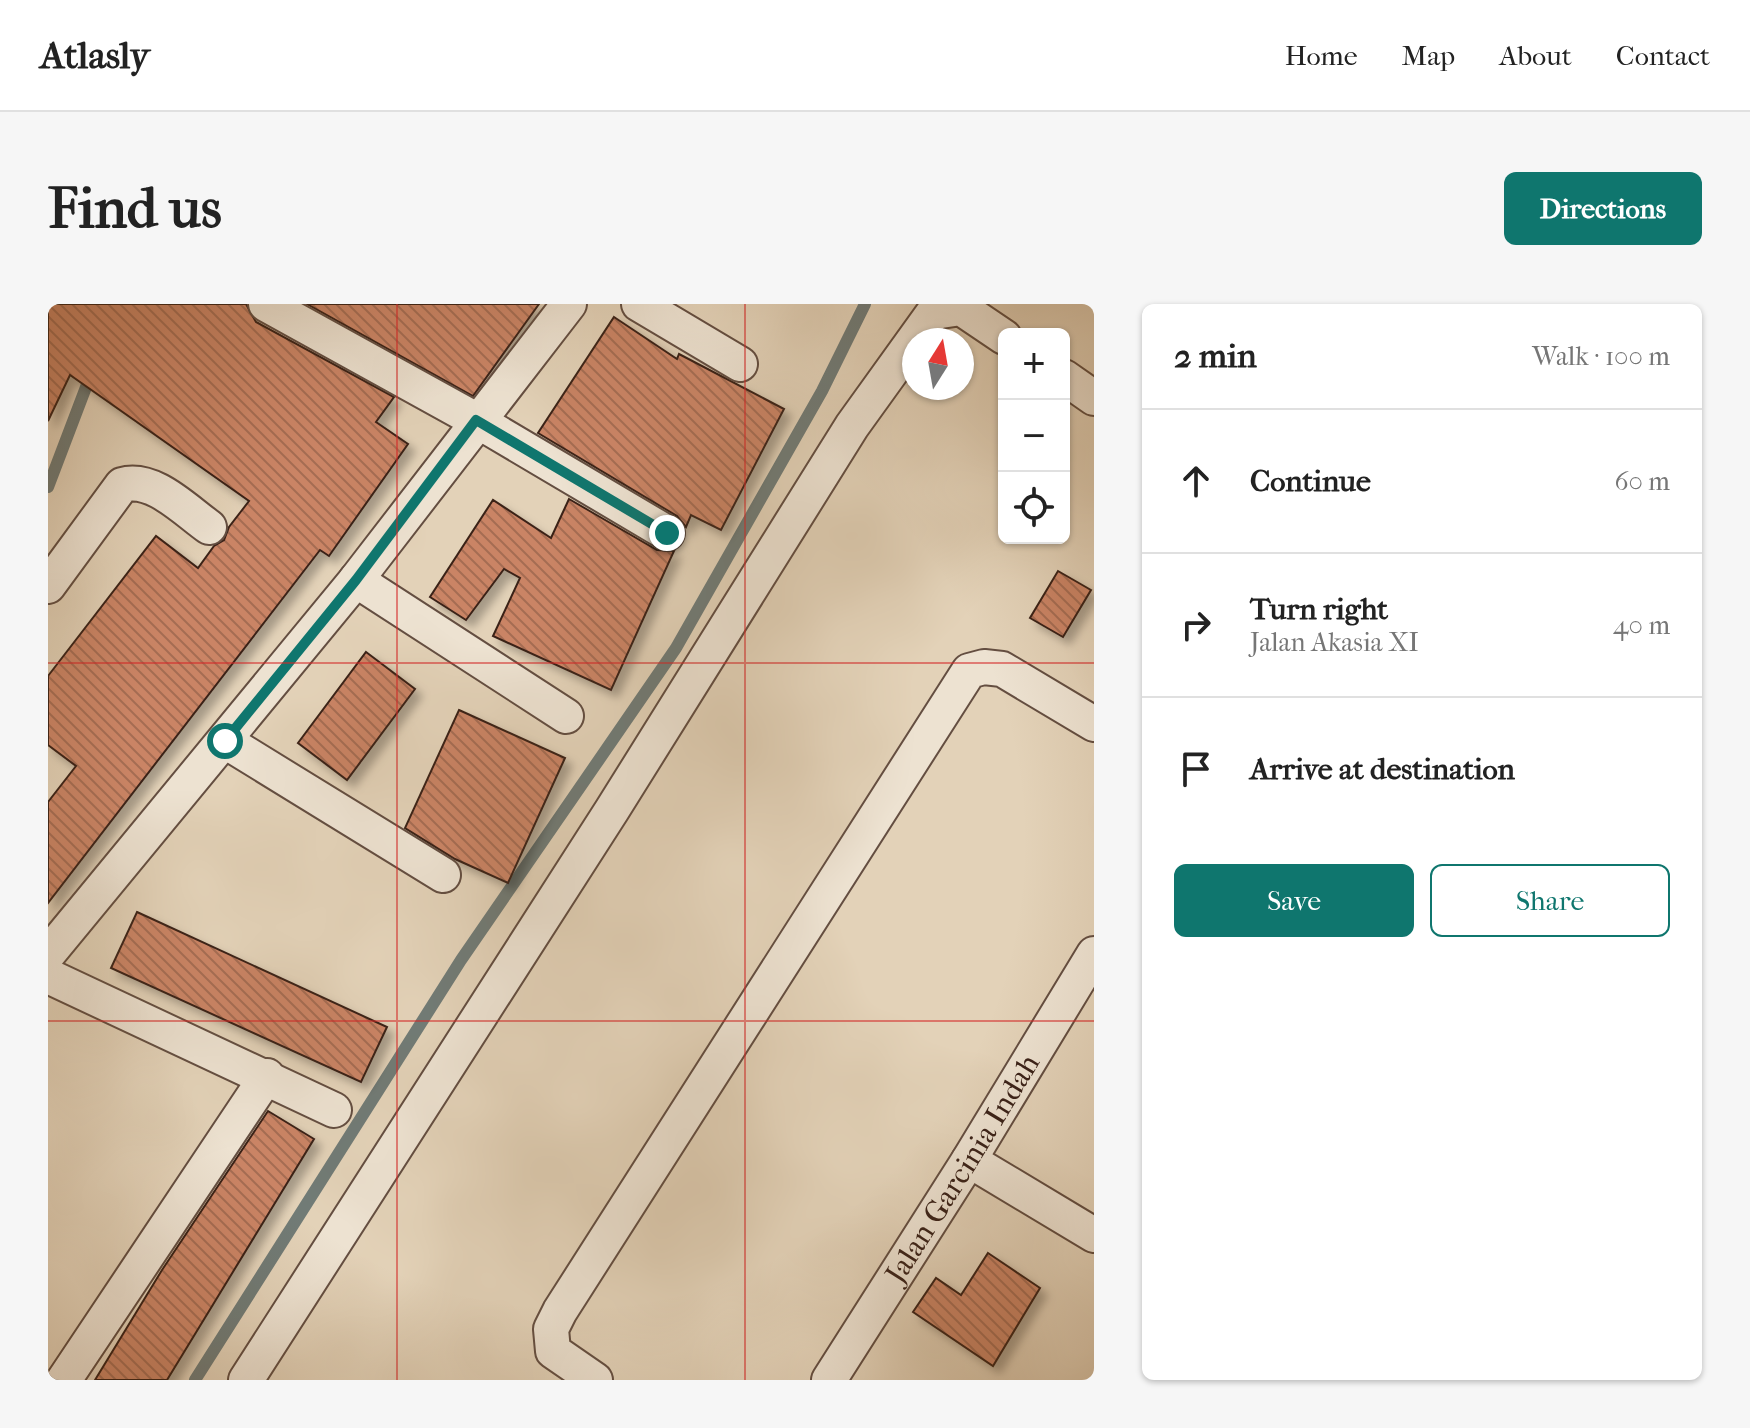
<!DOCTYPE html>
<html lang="en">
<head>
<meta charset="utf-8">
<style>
	:root { --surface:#fff; --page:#f6f6f6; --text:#222; --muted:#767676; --line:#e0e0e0; --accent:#0f766e }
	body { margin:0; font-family:"IM FELL French Canon",serif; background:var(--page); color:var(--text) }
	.controls { position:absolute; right:24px; top:24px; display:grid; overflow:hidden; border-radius:12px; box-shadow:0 2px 6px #0004 }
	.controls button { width:72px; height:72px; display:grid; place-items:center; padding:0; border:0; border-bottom:2px solid var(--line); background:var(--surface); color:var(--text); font:40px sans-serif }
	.compass { position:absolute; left:854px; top:24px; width:72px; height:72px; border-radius:50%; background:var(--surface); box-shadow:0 2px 6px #0004; rotate:11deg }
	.stop { position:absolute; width:24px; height:24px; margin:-18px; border:6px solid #0f766e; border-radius:50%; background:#fff }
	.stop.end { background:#0f766e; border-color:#fff; box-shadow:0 2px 8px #0008 }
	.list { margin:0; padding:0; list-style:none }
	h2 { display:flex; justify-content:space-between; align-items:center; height:104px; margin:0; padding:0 32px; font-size:34px }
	h2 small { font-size:26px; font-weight:400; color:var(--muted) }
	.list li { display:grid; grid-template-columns:52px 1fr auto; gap:24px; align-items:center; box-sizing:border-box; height:144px; padding:0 32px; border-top:2px solid var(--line) }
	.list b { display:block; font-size:30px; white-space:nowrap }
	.list p { margin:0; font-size:26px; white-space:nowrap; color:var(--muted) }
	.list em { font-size:26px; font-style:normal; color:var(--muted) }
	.actions { display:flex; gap:16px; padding:24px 32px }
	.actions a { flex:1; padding:18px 0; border:2px solid var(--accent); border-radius:12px; text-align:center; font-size:28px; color:var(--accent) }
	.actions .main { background:var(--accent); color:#fff }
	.icon { flex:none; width:44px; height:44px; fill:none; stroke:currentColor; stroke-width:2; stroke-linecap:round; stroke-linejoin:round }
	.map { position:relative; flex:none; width:1046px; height:1076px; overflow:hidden; border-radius:12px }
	header { display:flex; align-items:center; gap:48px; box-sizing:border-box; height:112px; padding:0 40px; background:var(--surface); border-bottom:2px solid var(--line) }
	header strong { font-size:38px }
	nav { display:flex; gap:44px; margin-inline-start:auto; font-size:28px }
	.intro { display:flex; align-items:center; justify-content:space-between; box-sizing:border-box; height:192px; padding:0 48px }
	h1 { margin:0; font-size:56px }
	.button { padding:20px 36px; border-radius:12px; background:var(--accent); color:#fff; font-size:28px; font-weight:700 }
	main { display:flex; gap:48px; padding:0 48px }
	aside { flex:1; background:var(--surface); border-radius:12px; box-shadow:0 2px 6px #0004 }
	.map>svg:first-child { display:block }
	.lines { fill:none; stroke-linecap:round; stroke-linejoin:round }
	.stream { stroke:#717b76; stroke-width:12 }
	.building { fill:url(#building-back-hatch); stroke:#3a2219; stroke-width:2; filter:url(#shadow) }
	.minor-casing { stroke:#644e41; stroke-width:38 }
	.minor { stroke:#ede2d1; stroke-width:34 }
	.route { stroke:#0f766e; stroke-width:10 }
	.grid { fill:none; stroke:#d62828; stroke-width:2; stroke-opacity:0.55 }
	.labels { text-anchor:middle; stroke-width:6; stroke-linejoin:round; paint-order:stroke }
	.street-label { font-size:30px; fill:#3a2219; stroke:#ede2d1 }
</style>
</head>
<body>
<header>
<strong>Atlasly</strong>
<nav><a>Home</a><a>Map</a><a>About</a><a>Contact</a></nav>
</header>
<div class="intro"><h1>Find us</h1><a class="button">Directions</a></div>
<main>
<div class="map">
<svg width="1046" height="1076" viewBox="0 0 1046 1076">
	<defs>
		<pattern id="building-back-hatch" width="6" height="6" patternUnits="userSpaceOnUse" patternTransform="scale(2)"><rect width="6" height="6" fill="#ca8465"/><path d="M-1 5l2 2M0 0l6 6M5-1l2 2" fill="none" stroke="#a56c52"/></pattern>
		<filter id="shadow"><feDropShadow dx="7" dy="7" stdDeviation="4" flood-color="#0004"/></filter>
	</defs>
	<rect width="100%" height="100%" fill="#e3d2b8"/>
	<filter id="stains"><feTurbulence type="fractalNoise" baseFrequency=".0025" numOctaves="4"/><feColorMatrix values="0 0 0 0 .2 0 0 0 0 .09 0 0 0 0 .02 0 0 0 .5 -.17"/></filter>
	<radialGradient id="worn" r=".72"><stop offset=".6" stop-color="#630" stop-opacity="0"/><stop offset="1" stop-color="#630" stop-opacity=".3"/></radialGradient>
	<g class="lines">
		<g class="stream">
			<path d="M 0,183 L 43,70"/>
			<path d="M 147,1076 L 413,656 L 628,344 L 774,87 L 817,0"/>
		</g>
	</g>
	<g class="building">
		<path d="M 0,0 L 198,0 L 208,18 L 346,93 L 328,118 L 360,140 L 281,252 L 272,246 L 0,599 L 0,498 L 28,462 L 0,441 L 0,372 L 108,232 L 150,264 L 166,242 L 176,236 L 181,223 L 201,197 L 22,71 L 0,117 Z"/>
		<path d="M 259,0 L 491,0 L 425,92 Z"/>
		<path d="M 566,13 L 629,55 L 631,50 L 736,105 L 673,226 L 643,211 L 638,223 L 629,212 L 490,129 Z"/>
		<path d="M 521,195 L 609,246 L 626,247 L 563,386 L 445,332 L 472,274 L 456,265 L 418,316 L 382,293 L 445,196 L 503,234 Z"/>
		<path d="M 1010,267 L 1043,286 L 1015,333 L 982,314 Z"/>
		<path d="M 318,348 L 367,385 L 299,476 L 250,439 Z"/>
		<path d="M 411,406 L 517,454 L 460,579 L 407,555 L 357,524 Z"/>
		<path d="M 89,608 L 339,723 L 313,778 L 63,664 Z"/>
		<path d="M 220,807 L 266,835 L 119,1076 L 47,1076 L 114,966 Z"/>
		<path d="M 940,949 L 992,984 L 945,1062 L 865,1008 L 888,974 L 913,991 Z"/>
	</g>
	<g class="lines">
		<g class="minor-casing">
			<g id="minor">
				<path d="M 218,0 L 428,116 L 619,229"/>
				<path d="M 591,0 L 692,60"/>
				<path d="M 1016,73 L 1046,94"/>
				<path d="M 308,276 L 518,412"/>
				<path d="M 0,282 L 74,181 C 105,172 137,206 161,223"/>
				<path d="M 177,437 L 395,571"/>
				<path d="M 0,650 L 308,276 L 521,0"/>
				<path d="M 0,672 L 286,806"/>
				<path d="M 921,856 L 1046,931"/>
				<path d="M 16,1076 L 219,772"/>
				<path d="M 198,1076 L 564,506 L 804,122 L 886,8 L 913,4 L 956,33"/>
				<path d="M 547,1076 L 505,1047 L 503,1025 L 512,1007 L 921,367 L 936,363 L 954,365 L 1046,420"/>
				<path id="s1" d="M 781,1076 L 921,856 L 1046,650"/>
			</g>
		</g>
		<use href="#minor" class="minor"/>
	</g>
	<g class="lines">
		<path class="route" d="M 177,437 L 308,276 L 428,116 L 619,229"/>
	</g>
	<path class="grid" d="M 349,0 L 349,1076M 697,0 L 697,1076M 0,359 L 1046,359M 0,717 L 1046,717"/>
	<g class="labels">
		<g class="street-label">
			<text dy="10" stroke="none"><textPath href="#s1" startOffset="250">Jalan Garcinia Indah</textPath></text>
		</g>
	</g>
	<rect width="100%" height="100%" filter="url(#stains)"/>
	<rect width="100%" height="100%" fill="url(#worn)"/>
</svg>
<div class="controls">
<button>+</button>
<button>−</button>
<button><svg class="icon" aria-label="locate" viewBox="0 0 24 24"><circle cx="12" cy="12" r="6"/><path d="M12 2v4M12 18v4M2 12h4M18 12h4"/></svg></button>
</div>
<svg class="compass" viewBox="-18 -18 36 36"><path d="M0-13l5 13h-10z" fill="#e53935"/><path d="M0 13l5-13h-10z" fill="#767676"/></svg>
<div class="stop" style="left:177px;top:437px"></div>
<div class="stop end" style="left:619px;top:229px"></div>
</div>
<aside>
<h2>2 min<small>Walk · 100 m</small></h2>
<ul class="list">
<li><svg class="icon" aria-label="ahead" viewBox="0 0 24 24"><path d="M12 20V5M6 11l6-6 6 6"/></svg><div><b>Continue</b></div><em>60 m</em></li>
<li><svg class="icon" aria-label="right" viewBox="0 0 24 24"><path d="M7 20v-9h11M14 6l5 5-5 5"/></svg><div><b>Turn right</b><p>Jalan Akasia XI</p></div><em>40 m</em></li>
<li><svg class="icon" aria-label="arrive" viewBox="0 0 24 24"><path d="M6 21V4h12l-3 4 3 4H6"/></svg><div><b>Arrive at destination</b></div></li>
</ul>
<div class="actions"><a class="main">Save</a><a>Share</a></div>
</aside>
</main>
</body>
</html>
